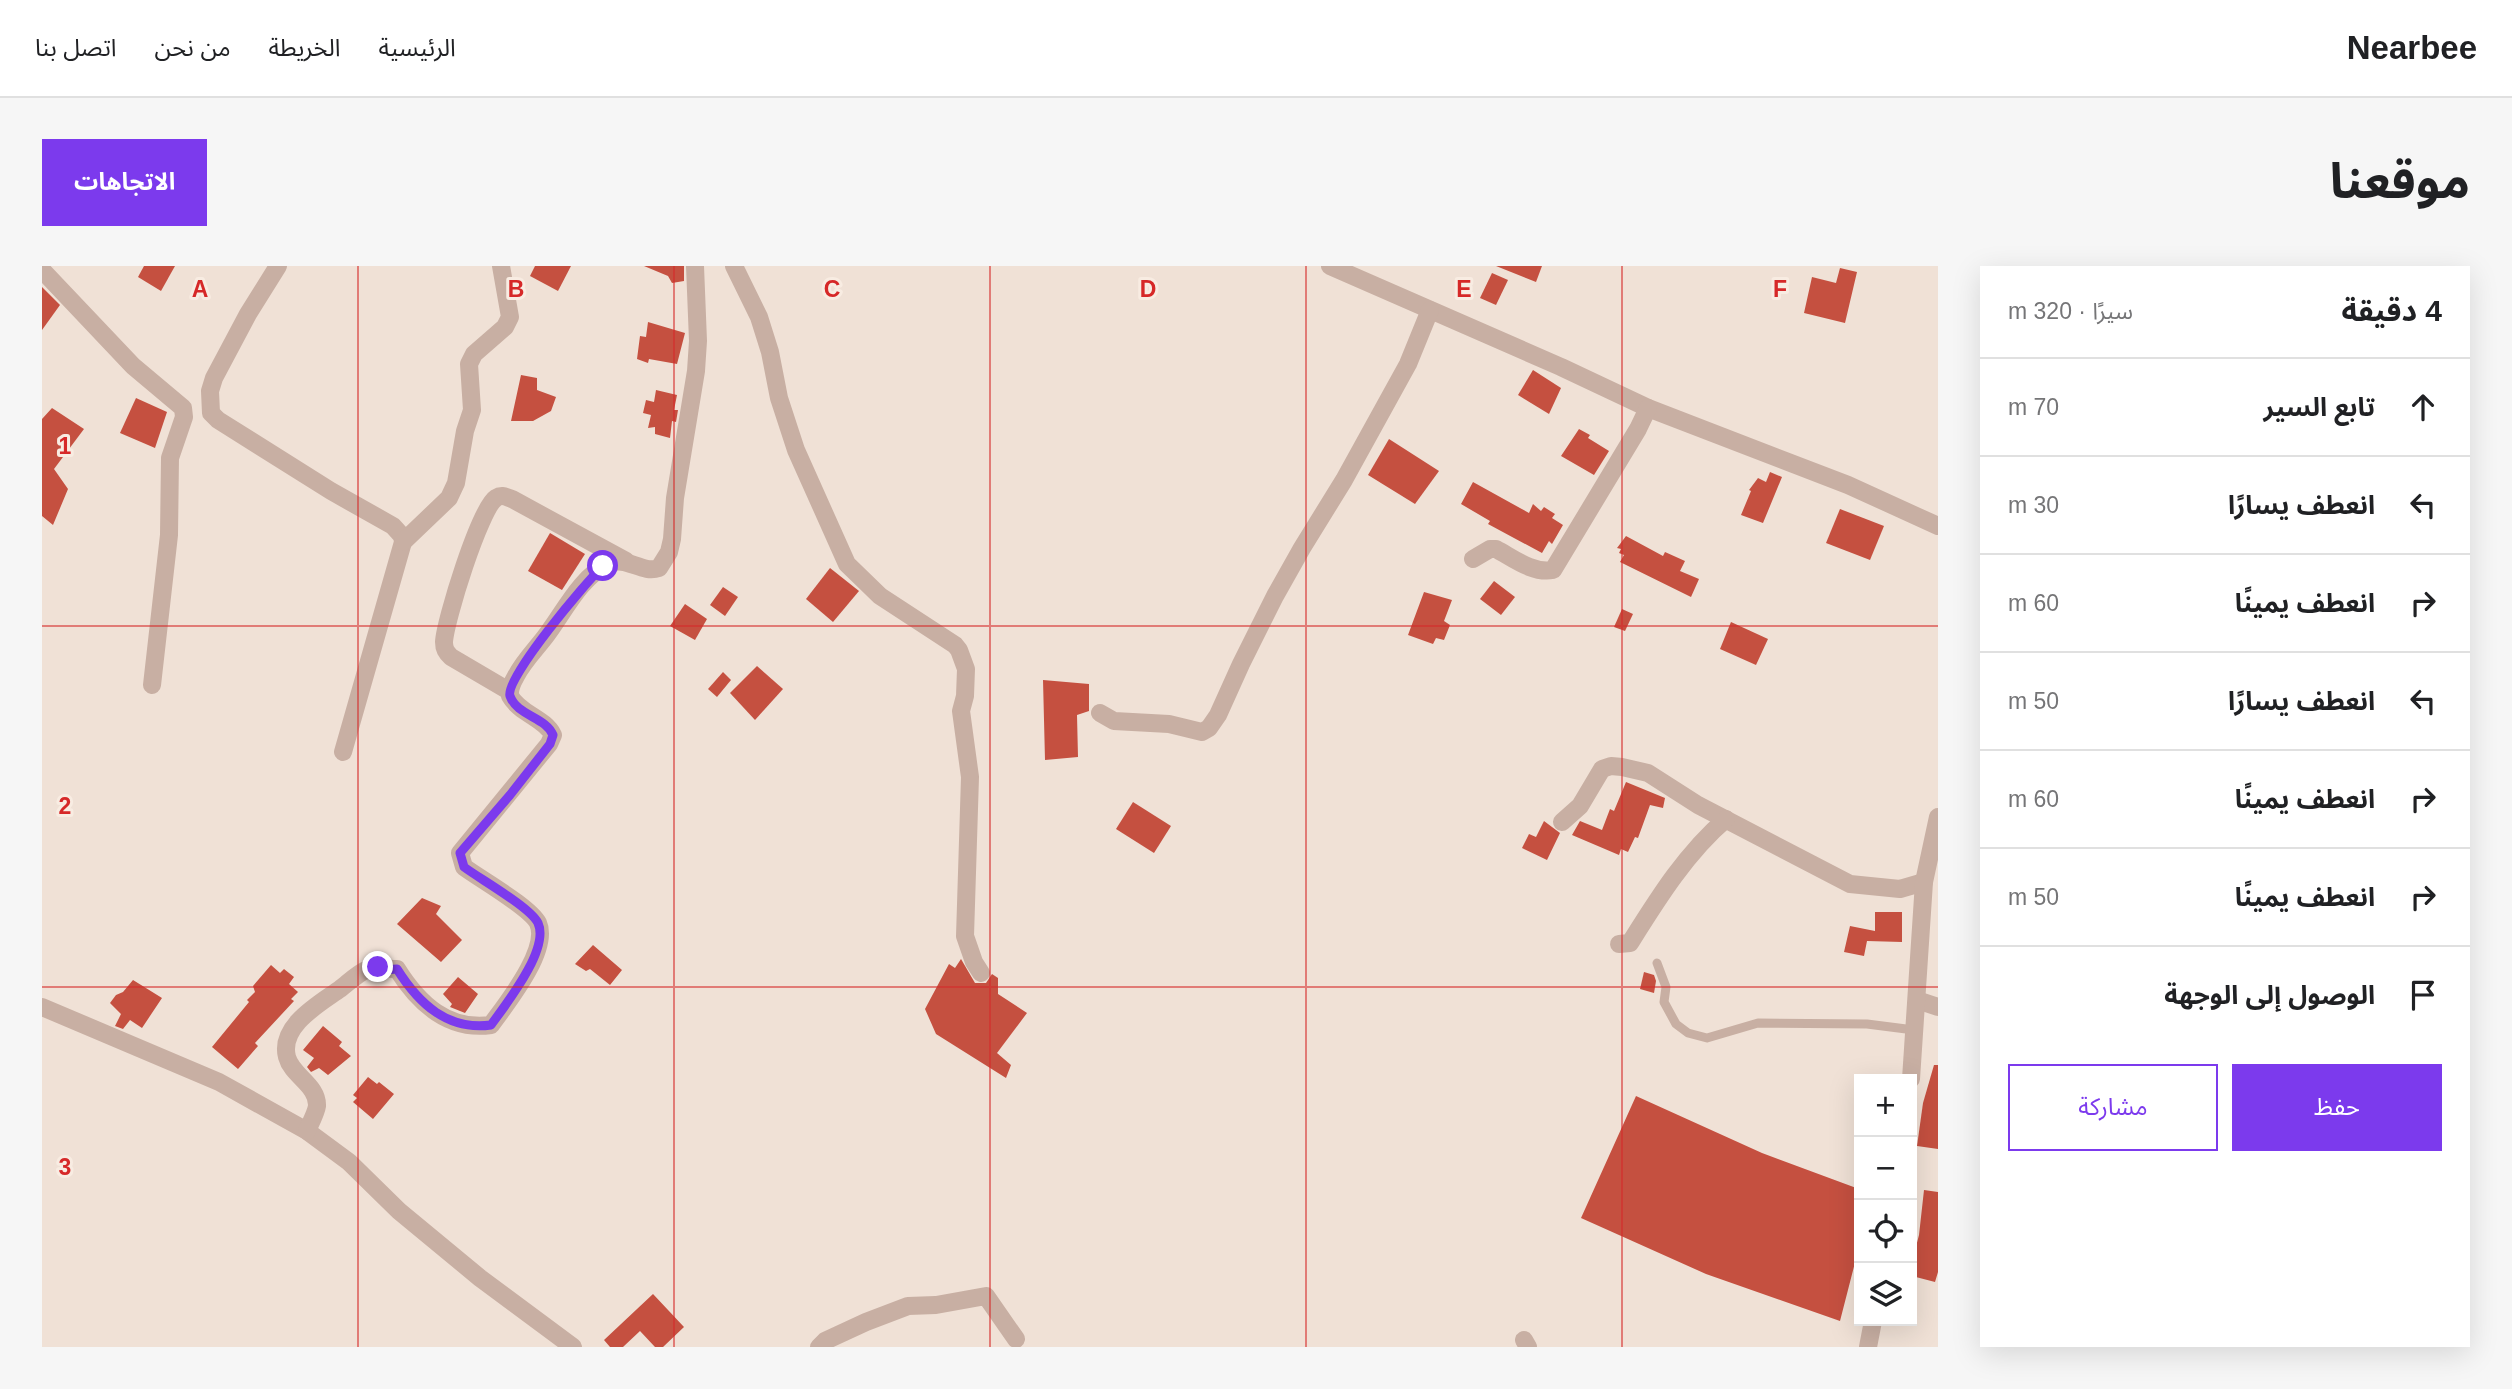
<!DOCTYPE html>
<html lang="ar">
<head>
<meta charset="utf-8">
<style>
	:root { --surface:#fff; --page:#f6f6f6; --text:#202124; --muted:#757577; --line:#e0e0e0; --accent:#7c3aed }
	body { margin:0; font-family:Helvetica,"Noto Sans Arabic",sans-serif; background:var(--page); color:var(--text); direction:rtl }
	.controls { position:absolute; right:21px; bottom:21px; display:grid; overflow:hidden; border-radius:0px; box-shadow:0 7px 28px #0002 }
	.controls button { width:63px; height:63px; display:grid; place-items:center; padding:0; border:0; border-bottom:2px solid var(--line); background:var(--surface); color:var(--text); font:35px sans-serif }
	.stop { position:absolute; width:21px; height:21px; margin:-16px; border:5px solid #7c3aed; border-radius:50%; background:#fff }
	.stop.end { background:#7c3aed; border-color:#fff; box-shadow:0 2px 7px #0008 }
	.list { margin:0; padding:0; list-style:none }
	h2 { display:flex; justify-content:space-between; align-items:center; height:91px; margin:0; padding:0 28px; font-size:30px }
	h2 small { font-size:23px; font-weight:400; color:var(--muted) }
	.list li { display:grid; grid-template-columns:46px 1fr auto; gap:21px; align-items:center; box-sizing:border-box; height:98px; padding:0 28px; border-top:2px solid var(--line) }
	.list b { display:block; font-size:26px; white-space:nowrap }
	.list em { font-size:23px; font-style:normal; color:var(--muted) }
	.actions { display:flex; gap:14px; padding:21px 28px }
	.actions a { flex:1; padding:16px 0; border:2px solid var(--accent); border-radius:0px; text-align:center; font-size:24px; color:var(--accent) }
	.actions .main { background:var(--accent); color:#fff }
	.icon { flex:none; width:38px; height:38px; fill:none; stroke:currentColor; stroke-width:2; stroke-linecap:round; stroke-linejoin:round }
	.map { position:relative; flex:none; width:1896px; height:1081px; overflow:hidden; direction:ltr; border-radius:0px }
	header { display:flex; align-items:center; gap:42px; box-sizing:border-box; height:98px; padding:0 35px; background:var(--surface); border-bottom:2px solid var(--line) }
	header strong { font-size:33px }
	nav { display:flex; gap:38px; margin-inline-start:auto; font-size:24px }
	.intro { display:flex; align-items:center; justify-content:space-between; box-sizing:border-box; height:168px; padding:0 42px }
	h1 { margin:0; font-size:49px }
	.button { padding:18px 32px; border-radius:0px; background:var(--accent); color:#fff; font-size:24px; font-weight:700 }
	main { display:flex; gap:42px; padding:0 42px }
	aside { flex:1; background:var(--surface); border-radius:0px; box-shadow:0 7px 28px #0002 }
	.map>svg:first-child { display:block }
	.building { fill:#c55040 }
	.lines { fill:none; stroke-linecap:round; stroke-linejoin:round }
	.lane { stroke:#c8afa3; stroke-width:9 }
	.street { stroke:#c8afa3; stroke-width:18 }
	.route { stroke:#7c3aed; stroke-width:9 }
	.grid { fill:none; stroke:#d62828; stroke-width:2; stroke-opacity:0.55 }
	.grid-label { font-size:23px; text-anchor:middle; font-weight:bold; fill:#d62828; stroke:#f8ece2; stroke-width:6; stroke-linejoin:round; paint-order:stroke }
</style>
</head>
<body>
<header>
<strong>Nearbee</strong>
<nav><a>الرئيسية</a><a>الخريطة</a><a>من نحن</a><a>اتصل بنا</a></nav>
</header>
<div class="intro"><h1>موقعنا</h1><a class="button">الاتجاهات</a></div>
<main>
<aside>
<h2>4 دقيقة<small>سيرًا · 320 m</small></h2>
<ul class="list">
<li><svg class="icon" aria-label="ahead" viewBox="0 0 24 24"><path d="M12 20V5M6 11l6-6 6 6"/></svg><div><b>تابع السير</b></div><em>70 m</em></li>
<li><svg class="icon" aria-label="left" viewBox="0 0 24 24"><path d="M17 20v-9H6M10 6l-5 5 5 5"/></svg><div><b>انعطف يسارًا</b></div><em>30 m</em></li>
<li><svg class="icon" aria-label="right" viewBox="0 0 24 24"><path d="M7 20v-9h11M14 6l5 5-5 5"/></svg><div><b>انعطف يمينًا</b></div><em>60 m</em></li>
<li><svg class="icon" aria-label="left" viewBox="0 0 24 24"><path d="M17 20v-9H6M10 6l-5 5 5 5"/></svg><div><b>انعطف يسارًا</b></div><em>50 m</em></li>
<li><svg class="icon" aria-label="right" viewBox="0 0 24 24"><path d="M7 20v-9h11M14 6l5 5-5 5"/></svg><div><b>انعطف يمينًا</b></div><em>60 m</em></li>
<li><svg class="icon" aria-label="right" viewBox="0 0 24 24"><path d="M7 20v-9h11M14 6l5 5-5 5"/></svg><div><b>انعطف يمينًا</b></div><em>50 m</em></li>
<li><svg class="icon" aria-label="arrive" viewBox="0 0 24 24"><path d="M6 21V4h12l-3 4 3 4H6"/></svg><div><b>الوصول إلى الوجهة</b></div></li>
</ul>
<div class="actions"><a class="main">حفظ</a><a>مشاركة</a></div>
</aside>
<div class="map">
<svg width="1896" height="1081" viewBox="0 0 1896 1081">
	<rect width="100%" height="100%" fill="#f0e1d6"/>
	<g class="building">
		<path d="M 102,0 L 133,0 L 119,25 L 96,11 Z"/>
		<path d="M 493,0 L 529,0 L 516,25 L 488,10 Z"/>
		<path d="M 602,0 L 642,0 L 642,15 L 630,17 L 626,10 Z"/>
		<path d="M 1454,0 L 1500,0 L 1494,16 Z"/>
		<path d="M 1798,2 L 1815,6 L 1803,57 L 1762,47 L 1770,11 L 1794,17 Z"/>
		<path d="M 1450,7 L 1466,14 L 1454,39 L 1438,32 Z"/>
		<path d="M 0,21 L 18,39 L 0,64 Z"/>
		<path d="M 606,56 L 643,67 L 635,98 L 607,93 L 606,97 L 595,93 L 598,70 L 604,71 Z"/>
		<path d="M 1491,104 L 1519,122 L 1507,148 L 1476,129 Z"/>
		<path d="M 479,109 L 495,112 L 495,124 L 514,131 L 509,145 L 491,155 L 469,155 Z"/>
		<path d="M 614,124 L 635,129 L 632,144 L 636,144 L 634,156 L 630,155 L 628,172 L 613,168 L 613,161 L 606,162 L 609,149 L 601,147 L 604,134 L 612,136 Z"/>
		<path d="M 94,132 L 125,146 L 113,182 L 78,167 Z"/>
		<path d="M 10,142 L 42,163 L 12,203 L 26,223 L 11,259 L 0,250 L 0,153 Z"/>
		<path d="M 1537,163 L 1548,169 L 1546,172 L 1567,185 L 1552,209 L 1519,190 Z"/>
		<path d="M 1347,173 L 1397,205 L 1373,238 L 1326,209 Z"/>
		<path d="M 1728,206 L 1740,211 L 1721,257 L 1699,249 L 1709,225 L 1707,224 L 1716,212 L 1724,216 Z"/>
		<path d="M 1431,216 L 1487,247 L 1491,238 L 1499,245 L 1502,241 L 1513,248 L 1510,252 L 1521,259 L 1510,278 L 1507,275 L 1500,287 L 1446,258 L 1448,255 L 1419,238 Z"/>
		<path d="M 1798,243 L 1842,260 L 1828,294 L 1784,277 Z"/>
		<path d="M 508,267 L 543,288 L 520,324 L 486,305 Z"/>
		<path d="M 1584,270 L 1621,290 L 1623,286 L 1643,295 L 1638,305 L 1657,313 L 1649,331 L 1578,296 L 1582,289 L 1577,287 L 1579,283 L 1575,282 Z"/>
		<path d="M 788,302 L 817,325 L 791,356 L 764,333 Z"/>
		<path d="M 1452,315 L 1473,331 L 1459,349 L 1438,333 Z"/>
		<path d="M 681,321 L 696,331 L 683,350 L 668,339 Z"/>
		<path d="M 1382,326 L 1410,334 L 1402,355 L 1408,359 L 1402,374 L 1394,372 L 1391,378 L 1366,369 Z"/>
		<path d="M 643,338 L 665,353 L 653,374 L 628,360 Z"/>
		<path d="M 1580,343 L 1591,348 L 1583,365 L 1572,361 Z"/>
		<path d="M 1689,356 L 1726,373 L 1714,399 L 1678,383 Z"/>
		<path d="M 715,400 L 741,423 L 713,454 L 688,427 Z"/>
		<path d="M 681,406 L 689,414 L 675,431 L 666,423 Z"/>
		<path d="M 1001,414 L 1047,418 L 1047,445 L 1035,449 L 1036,491 L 1003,494 Z"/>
		<path d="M 1584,516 L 1623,532 L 1621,542 L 1608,539 L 1596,572 L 1593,571 L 1586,586 L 1579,583 L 1577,589 L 1530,569 L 1538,555 L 1560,564 L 1568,543 L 1572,545 Z"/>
		<path d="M 1091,536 L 1129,560 L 1112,587 L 1074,563 Z"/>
		<path d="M 1502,555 L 1518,567 L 1505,594 L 1480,582 L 1487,568 L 1494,571 Z"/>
		<path d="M 380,632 L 399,640 L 394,648 L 420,674 L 399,696 L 355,658 Z"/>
		<path d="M 1833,646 L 1860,646 L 1860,676 L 1825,675 L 1822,690 L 1802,686 L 1808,660 L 1833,665 Z"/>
		<path d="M 551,679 L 580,704 L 568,719 L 548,703 L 544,705 L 533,698 Z"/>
		<path d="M 919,693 L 933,717 L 944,717 L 950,708 L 956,712 L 956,728 L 985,747 L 955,787 L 969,799 L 964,812 L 894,768 L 883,743 L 907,698 L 913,702 Z"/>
		<path d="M 229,699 L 238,707 L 242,703 L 252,711 L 247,718 L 256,726 L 249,733 L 252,735 L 213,777 L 216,780 L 196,803 L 170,781 L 207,736 L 205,734 L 213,726 L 211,720 Z"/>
		<path d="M 1602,706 L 1612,709 L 1614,715 L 1612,727 L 1598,723 Z"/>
		<path d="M 416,711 L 436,728 L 423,747 L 408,741 L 410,738 L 401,728 Z"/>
		<path d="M 91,714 L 120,732 L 100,762 L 88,754 L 81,763 L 73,760 L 79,748 L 68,737 L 74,729 L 81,726 Z"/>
		<path d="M 281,760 L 300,776 L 297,780 L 309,790 L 286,809 L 277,802 L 269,806 L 265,801 L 272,792 L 261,784 Z"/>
		<path d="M 1892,799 L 1896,799 L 1896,883 L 1875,880 L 1881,837 Z"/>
		<path d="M 326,811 L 335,818 L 337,816 L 352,828 L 331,853 L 311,836 L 315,832 L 311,829 Z"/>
		<path d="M 1594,830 L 1720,887 L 1817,923 L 1817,981 L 1798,1055 L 1664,1008 L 1539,952 Z"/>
		<path d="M 1882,924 L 1896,926 L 1896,1006 L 1893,1016 L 1870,1010 L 1870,996 L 1877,969 Z"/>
		<path d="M 611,1028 L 642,1061 L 621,1081 L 613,1081 L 598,1065 L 581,1081 L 568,1081 L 562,1074 Z"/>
	</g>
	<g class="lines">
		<path class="lane" d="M 1615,697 L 1624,721 L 1622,736 L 1634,758 L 1646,767 L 1665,772 L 1716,757 L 1825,758 L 1872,764"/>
		<g class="street">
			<path d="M 236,0 L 206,48 L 172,112 L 168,125 L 169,147 L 176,154 L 289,225 L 351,260 L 360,270 L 361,276 L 301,486"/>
			<path d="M 692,0 L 717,51 L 728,86 L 737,132 L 754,184 L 805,298 L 838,330 L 913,379 L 917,384 L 924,403 L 923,430 L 919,445 L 928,511 L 923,670 L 932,696 L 939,707"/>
			<path d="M 1288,0 L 1519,101 L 1606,142 L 1806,219 L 1896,260"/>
			<path d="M 0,4 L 91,100 L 141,142 L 142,151 L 128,192 L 127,269 L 110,419"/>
			<path d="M 361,276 L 407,232 L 414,217 L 423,165 L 430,144 L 427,98 L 432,88 L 463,61 L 468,51 L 459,0"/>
			<path d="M 1431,293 L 1448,283 L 1454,283 C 1471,292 1491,308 1511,304 L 1596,163 L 1606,142"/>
			<path d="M 467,425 L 409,391 C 404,386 402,383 402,376 C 403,355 438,242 454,232 C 460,228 464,231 470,233 L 584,295"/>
			<path d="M 1058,447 L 1072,455 L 1127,458 L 1160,466 L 1167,462 L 1176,449 L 1199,398 L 1233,330 L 1260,282 L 1302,214 L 1366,98 L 1388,44"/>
			<path d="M 1520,556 L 1538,540 L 1560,503 L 1569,500 L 1580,501 L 1606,507 L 1656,539 L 1808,618 L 1858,623 L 1882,616"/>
			<path d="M 1577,678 L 1588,677 C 1615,634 1644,587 1684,553"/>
			<path d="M 1875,734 L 1896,741"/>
			<path d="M 0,741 L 177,816 L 265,865 L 307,896 L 357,945 L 438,1012 L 531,1081"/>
			<path d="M 1869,813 L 1882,616 L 1896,551"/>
			<path d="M 265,865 C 268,858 274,847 275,840 C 276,819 250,810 245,791 C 237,760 277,738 298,723 C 306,717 315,708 324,704 C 334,700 345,703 355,703 C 377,738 406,765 449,759 C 464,738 508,684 496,657 C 488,641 438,613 422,601 L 418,587 L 507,478 L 511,469 C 503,452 478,448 468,430 C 467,423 470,417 474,410 C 481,396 493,384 503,371 C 521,348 538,311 566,298 C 584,289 599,308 617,302 L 627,286 L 630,273 L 633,232 L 654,105 L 656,75 L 653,0"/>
			<path d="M 1482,1074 L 1486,1081"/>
			<path d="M 777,1081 L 783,1075 L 824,1056 L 866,1040 L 894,1039 L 944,1030 L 974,1073"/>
			<path d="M 1826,1081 L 1831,1055"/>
		</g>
	</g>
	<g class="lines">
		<path class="route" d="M 336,701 L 342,704 L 355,703 C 377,738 406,765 449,759 C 464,738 508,683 496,657 C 488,641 438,613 422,601 L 418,587 L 468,529 L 508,478 L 511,469 C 504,451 475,450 468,430 C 462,413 545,315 561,300"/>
	</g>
	<path class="grid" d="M 316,0 L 316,1081M 632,0 L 632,1081M 948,0 L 948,1081M 1264,0 L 1264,1081M 1580,0 L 1580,1081M 0,360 L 1896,360M 0,721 L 1896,721"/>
	<g class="grid-label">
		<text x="158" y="31">A</text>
		<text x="474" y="31">B</text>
		<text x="790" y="31">C</text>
		<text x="1106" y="31">D</text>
		<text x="1422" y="31">E</text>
		<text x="1738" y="31">F</text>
		<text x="23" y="188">1</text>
		<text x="23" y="548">2</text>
		<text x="23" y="909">3</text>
	</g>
</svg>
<div class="controls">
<button>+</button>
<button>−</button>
<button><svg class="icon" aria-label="locate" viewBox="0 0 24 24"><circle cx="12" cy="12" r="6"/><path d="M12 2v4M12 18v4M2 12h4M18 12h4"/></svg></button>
<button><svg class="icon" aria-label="layers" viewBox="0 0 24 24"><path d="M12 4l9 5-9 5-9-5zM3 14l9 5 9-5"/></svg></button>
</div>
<div class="stop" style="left:561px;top:300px"></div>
<div class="stop end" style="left:336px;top:701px"></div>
</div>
</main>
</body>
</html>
